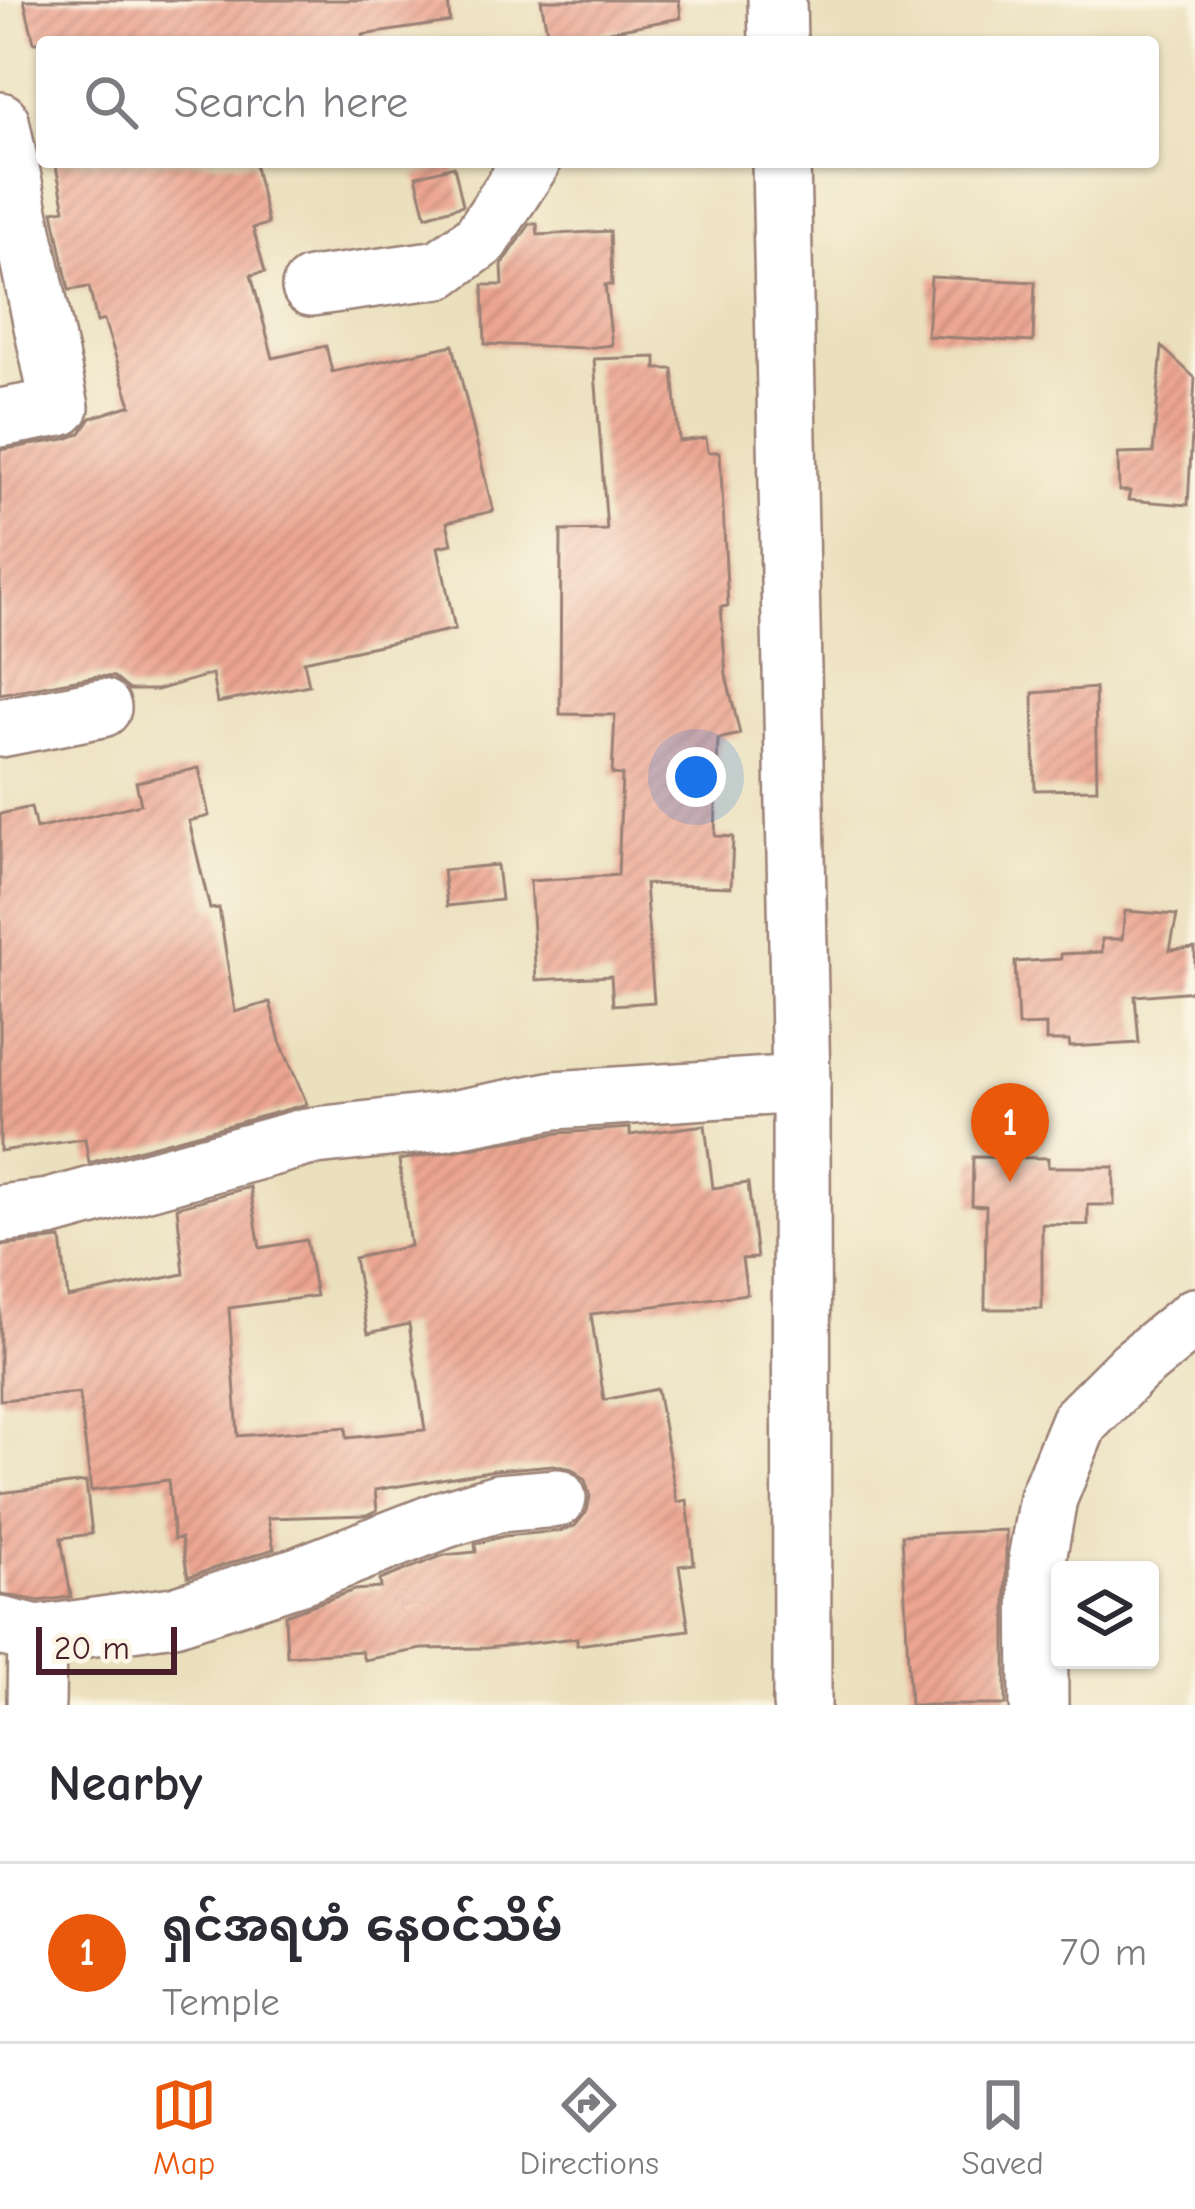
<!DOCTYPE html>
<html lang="en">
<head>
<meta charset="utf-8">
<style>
	:root { --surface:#fff; --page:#f7f7f7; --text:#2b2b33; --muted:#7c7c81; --line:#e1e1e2; --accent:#ea580c }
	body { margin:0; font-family:"Comic Neue","Noto Sans Myanmar",sans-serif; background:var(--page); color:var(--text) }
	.controls { position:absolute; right:36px; bottom:36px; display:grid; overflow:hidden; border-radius:12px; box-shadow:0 3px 9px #0004 }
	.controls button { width:108px; height:108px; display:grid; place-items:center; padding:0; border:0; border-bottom:3px solid var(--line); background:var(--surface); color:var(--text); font:60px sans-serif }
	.scale { position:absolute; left:36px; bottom:30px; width:141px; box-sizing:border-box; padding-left:12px; border:6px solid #4a1f2b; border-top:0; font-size:33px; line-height:42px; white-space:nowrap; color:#4a1f2b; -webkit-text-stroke:9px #fcf5e5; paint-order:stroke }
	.you { position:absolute; left:696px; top:777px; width:42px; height:42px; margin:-30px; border:9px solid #fff; border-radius:50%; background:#1a73e8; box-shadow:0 0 0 18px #1a73e833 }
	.badge { display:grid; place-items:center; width:78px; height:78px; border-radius:50%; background:var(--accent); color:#fff; font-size:39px; font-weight:700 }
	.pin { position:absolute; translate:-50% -99px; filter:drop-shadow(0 3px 6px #0008) }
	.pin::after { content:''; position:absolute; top:63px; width:42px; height:36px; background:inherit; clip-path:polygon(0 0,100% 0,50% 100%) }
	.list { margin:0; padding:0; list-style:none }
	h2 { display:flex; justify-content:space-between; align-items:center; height:156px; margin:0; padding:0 48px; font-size:51px }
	h2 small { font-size:39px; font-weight:400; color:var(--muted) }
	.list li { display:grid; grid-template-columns:78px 1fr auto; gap:36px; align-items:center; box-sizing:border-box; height:180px; padding:0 48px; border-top:3px solid var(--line) }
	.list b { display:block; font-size:45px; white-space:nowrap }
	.list p { margin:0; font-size:39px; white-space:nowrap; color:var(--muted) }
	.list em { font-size:39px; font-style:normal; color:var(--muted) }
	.icon { flex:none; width:66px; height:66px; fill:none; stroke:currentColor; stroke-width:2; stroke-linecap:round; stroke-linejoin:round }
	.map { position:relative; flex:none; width:1195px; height:1705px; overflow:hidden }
	.search { position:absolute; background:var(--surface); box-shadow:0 3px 9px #0004; left:36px; right:36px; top:36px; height:132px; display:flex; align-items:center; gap:30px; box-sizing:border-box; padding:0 42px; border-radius:12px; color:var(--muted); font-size:45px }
	.sheet { height:336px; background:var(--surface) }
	nav { display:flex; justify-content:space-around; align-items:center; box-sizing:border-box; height:168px; border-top:3px solid var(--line); background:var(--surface); font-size:33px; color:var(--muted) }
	nav a { display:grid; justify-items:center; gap:6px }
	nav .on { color:var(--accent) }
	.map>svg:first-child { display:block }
	.building { fill:url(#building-hatch) }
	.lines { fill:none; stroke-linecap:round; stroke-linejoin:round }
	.minor-casing { stroke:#9a8074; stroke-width:62 }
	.minor { stroke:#fff; stroke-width:57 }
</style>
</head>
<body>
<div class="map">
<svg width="1195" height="1705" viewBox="0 0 1195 1705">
	<defs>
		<pattern id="building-hatch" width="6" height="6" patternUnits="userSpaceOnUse" patternTransform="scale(3)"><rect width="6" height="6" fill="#eda692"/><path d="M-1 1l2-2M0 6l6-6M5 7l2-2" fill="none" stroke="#c28777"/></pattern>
	</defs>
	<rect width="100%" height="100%" fill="#fcf5e5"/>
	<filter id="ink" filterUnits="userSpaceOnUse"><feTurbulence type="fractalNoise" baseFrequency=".00833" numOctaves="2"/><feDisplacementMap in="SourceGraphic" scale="24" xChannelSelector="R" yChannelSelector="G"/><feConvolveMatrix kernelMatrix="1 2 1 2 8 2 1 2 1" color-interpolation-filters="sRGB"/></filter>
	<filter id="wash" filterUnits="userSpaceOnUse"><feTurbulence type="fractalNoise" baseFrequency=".004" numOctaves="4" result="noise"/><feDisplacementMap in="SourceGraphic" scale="48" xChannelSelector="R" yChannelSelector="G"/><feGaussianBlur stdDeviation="2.7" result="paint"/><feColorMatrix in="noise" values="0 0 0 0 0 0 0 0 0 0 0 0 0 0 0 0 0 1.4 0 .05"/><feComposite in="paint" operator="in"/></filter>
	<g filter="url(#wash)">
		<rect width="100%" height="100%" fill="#ebe0bd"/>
		<g id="blocks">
			<g class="building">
				<path d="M 24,0 L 448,0 L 450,22 L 362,35 L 364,42 L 34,42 Z"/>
				<path d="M 541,0 L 679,0 L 681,18 L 549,42 Z"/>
				<path d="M 55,162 L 254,162 L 268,224 L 253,228 L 265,272 L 251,275 L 273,358 L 326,346 L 332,372 L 453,345 L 493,511 L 447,522 L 452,544 L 438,547 L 455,629 L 304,661 L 309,685 L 217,703 L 212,674 L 157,690 L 129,690 L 114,677 L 97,676 L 0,694 L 0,450 L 66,439 L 81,433 L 91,418 L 131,405 L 104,320 L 97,322 L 89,287 L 69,290 L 53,211 L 65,209 Z"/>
				<path d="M 454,166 L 463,205 L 426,216 L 416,176 Z"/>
				<path d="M 530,224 L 537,224 L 538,235 L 610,231 L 612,285 L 605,285 L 612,345 L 586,348 L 485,344 L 483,285 L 503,285 L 502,265 Z"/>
				<path d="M 931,277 L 1035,282 L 1033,342 L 927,336 Z"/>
				<path d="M 1162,347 L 1195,378 L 1188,505 L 1128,500 L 1130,491 L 1119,491 L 1118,454 L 1153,453 Z"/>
				<path d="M 656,357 L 656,369 L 673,369 L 679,441 L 706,438 L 708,452 L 720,452 L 728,606 L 721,607 L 726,675 L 740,734 L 718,739 L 715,836 L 733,837 L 731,887 L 645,884 L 654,1002 L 613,1005 L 611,976 L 536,980 L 530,881 L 618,875 L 622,775 L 612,774 L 615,715 L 560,714 L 561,531 L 607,530 L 594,359 Z"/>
				<path d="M 1095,688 L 1097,789 L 1035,790 L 1033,693 Z"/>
				<path d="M 199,768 L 209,816 L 189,821 L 210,909 L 219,908 L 235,1012 L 270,1002 L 280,1041 L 307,1104 L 89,1163 L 85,1139 L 0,1151 L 0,814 L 31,807 L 36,829 L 141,804 L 136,782 Z"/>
				<path d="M 497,865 L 501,900 L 447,906 L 443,870 Z"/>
				<path d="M 1125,911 L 1177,915 L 1170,950 L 1195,948 L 1195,991 L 1135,996 L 1139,1043 L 1070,1047 L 1069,1041 L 1046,1041 L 1046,1025 L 1018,1026 L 1015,962 L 1061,959 L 1061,954 L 1102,952 L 1102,939 L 1122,939 Z"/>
				<path d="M 705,1125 L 713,1188 L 748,1183 L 757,1258 L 742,1259 L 747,1294 L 591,1314 L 604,1400 L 657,1389 L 677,1502 L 687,1500 L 694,1564 L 679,1566 L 689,1630 L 577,1645 L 577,1638 L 487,1648 L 422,1649 L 364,1660 L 361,1651 L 287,1656 L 285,1615 L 355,1590 L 381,1588 L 380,1580 L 444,1555 L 476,1552 L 475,1544 L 504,1536 L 560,1531 L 575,1526 L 587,1511 L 590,1496 L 585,1480 L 572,1469 L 554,1465 L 495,1470 L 375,1490 L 377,1510 L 366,1515 L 268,1518 L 274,1549 L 188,1577 L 181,1538 L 174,1539 L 168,1480 L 91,1491 L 79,1393 L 0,1400 L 0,1246 L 61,1239 L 68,1298 L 184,1274 L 177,1207 L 250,1187 L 260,1248 L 306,1240 L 316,1296 L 229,1308 L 238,1436 L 346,1427 L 347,1438 L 425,1430 L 409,1324 L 368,1333 L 354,1258 L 410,1246 L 399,1160 L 559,1133 L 630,1128 L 630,1135 Z"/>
				<path d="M 973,1157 L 1048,1158 L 1048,1167 L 1114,1167 L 1114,1205 L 1088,1205 L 1088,1225 L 1042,1224 L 1042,1309 L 985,1309 L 986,1206 L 972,1205 Z"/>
				<path d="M 86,1482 L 92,1534 L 61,1538 L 71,1597 L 39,1601 L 0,1594 L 0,1493 Z"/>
				<path d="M 1006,1530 L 1006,1705 L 910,1705 L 902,1535 Z"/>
			</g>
		</g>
	</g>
	<g filter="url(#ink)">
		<use href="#blocks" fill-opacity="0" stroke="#9a8074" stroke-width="3"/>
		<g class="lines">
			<g class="minor-casing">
				<g id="minor">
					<path d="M 777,0 L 778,42"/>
					<path d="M 0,121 L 60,407 L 0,418"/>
					<path d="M 781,162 L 801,1084 L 802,1705"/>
					<path d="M 311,287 L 440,269 L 480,240 L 531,162"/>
					<path d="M 0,728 L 102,708"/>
					<path d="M 0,1214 L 49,1208 L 307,1137 L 441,1122 L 555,1100 L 801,1084"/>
					<path d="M 0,1626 L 37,1635 L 174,1616 L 301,1575 L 445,1519 L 498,1503 L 557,1498"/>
					<path d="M 36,1705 L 37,1635"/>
					<path d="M 1039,1705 L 1038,1554 L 1048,1498 L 1079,1422 L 1134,1367 L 1195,1317"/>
				</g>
			</g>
			<use href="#minor" class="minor"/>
		</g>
	</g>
</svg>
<div class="controls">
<button><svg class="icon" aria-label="layers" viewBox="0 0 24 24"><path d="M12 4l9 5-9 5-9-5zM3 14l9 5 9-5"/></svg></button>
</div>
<div class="scale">20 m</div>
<div class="you"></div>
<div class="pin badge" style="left:1010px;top:1182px">1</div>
<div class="search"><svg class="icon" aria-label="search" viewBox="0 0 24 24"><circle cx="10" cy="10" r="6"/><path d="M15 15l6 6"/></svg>Search here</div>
</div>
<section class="sheet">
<h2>Nearby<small></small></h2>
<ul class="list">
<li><span class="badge">1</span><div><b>ရှင်အရဟံ နေဝင်သိမ်</b><p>Temple</p></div><em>70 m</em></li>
</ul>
</section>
<nav>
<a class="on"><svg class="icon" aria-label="map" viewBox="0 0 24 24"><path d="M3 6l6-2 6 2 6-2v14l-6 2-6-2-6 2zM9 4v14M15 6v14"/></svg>Map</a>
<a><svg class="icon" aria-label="directions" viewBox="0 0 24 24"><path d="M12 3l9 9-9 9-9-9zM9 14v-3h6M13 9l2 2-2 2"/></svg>Directions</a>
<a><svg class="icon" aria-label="saved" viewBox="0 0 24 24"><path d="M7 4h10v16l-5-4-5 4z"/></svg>Saved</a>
</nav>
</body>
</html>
